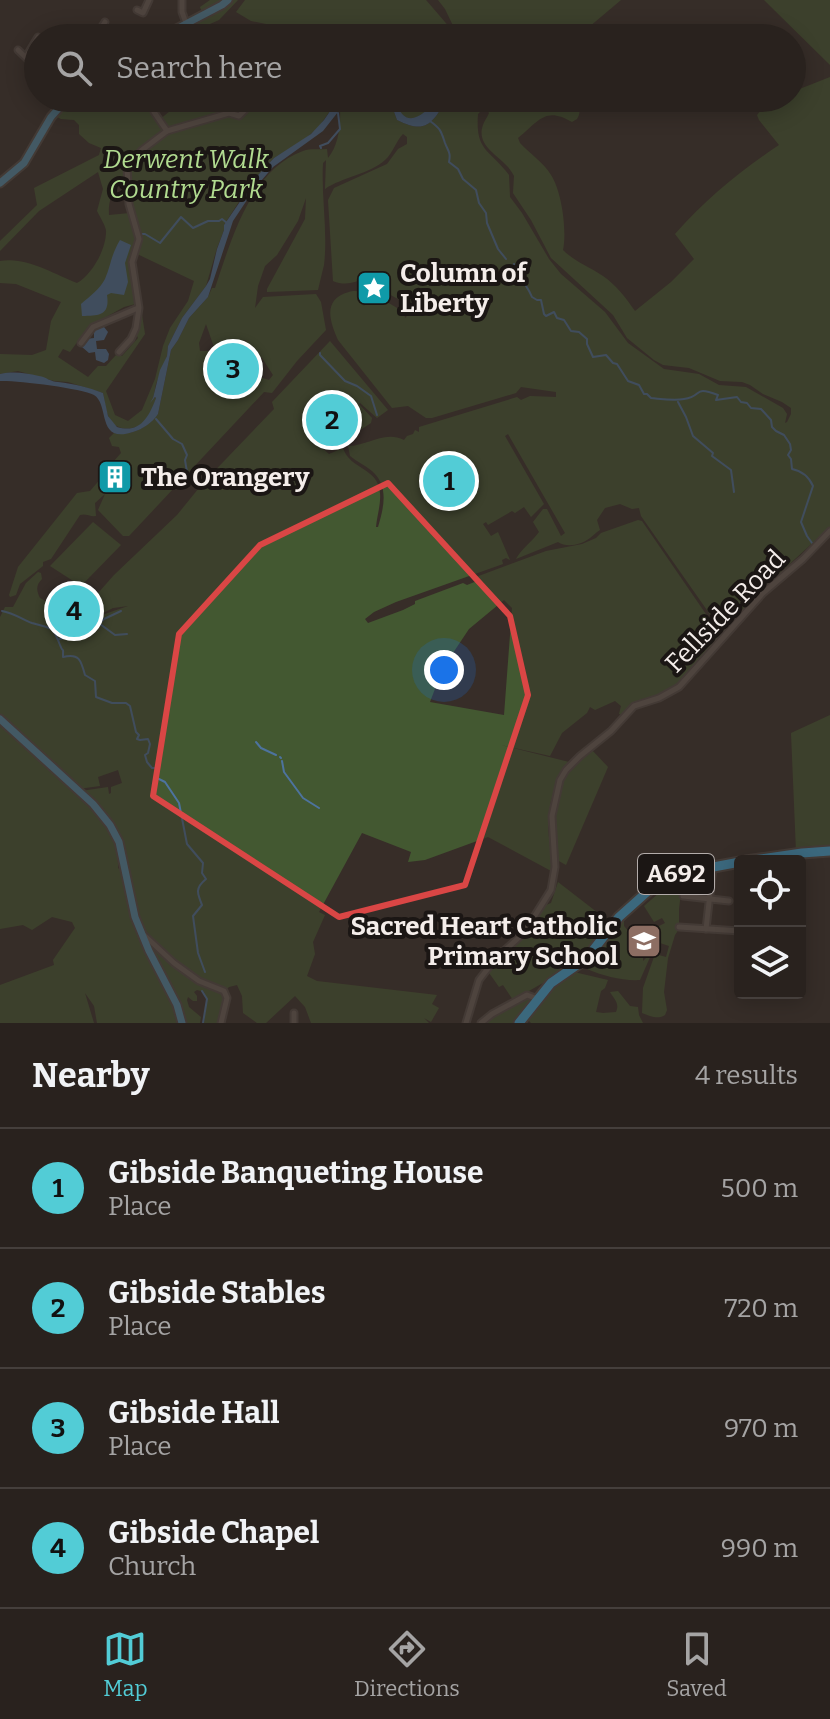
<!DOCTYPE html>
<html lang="en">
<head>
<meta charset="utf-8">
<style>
	:root { --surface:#29221e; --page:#352f2b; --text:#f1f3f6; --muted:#a5a4a4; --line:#453f3c; --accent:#52ccd6 }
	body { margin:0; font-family:Bitter,serif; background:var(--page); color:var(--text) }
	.controls { position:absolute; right:24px; bottom:24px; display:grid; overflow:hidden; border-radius:8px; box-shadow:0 4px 20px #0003 }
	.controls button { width:72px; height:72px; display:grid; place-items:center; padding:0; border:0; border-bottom:2px solid var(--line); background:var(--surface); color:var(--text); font:40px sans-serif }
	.you { position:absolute; left:444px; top:670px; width:28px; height:28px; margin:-20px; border:6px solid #fff; border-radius:50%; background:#1a73e8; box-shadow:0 0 0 12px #1a73e833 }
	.badge { display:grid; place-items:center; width:52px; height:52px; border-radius:50%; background:var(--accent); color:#111; font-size:26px; font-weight:700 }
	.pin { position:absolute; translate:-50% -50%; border:4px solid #fff; box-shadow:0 2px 8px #0006 }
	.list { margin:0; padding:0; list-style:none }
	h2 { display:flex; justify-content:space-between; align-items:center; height:104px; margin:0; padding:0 32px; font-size:34px }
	h2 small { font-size:26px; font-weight:400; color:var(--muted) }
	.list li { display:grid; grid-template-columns:52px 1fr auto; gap:24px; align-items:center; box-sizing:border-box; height:120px; padding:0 32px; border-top:2px solid var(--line) }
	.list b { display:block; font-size:30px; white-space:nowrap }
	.list p { margin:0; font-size:26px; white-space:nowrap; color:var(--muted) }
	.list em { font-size:26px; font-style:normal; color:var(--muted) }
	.icon { flex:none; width:44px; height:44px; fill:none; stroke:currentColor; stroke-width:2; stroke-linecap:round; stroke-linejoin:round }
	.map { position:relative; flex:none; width:830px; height:1023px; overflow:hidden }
	.search { position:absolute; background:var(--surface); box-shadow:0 4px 20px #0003; left:24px; right:24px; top:24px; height:88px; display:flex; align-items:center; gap:20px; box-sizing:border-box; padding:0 28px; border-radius:44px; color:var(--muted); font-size:30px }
	.sheet { height:584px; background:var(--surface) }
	nav { display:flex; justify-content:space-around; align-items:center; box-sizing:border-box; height:112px; border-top:2px solid var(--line); background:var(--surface); font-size:22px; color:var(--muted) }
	nav a { display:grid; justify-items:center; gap:4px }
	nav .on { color:var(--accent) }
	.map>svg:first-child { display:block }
	.green { fill:#435831; fill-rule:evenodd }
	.water { fill:#4d739e }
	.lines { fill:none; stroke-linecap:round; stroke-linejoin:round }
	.stream { stroke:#4d739e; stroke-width:2 }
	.minor-casing { stroke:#524945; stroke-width:9 }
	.major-casing { stroke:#524945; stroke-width:11 }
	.highway-casing { stroke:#524945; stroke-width:13 }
	.minor { stroke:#6b5f5a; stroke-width:5 }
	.major { stroke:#528fad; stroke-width:7 }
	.highway { stroke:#42afe5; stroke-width:9 }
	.marked { fill:none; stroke:#da4645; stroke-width:6; stroke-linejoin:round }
	.labels { text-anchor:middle; stroke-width:8; stroke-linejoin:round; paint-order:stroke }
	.shield { fill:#1b1614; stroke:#b3acaa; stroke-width:2 }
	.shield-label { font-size:24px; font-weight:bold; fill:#f4edea }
	.park-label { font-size:26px; font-style:italic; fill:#b1db90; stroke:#1b1614 }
	.poi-label { font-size:26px; font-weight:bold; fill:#f4edea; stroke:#1b1614; text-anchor:start }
	.street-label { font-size:26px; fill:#f4edea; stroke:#1b1614 }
</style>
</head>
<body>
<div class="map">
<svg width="830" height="1023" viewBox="0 0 830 1023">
	<rect width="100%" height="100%" fill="#372d28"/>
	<g class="green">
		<path d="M 210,0 L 238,0 L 219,20 L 178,38 L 167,38 L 204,18 L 200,7 Z"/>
		<path d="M 245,0 L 426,0 L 451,29 L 453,38 L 271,38 L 277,35 L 271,25 L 251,21 L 236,12 Z"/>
		<path d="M 438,0 L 621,0 L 589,27 L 562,35 L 545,38 L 531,38 L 521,31 L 510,30 L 499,38 L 459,38 L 445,9 Z"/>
		<path d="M 764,0 L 830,0 L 830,65 Z"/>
		<path d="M 830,77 L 830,527 L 771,581 L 723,633 L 641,516 L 639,508 L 632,509 L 620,504 L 605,508 L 597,520 L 600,530 C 596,532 594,535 590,538 C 581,545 567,548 558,542 L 516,559 C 521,549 532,542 539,532 L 533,522 L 543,509 L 547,509 L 561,536 L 565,533 L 508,434 L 505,436 L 544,504 L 531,517 L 524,507 L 515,513 L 512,511 L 488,525 L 486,522 L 483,524 L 491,536 L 498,532 L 510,560 L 506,558 L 502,560 L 503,564 L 396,602 L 374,612 L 365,619 L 368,623 L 403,610 L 415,604 L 415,601 L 463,583 L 467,585 L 477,581 L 476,577 L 546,551 L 582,544 L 596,538 L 601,533 L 638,520 L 642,521 L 721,636 C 706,652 690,676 673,688 C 653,702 640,695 622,715 L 619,714 L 621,706 L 615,701 L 595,710 L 590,707 L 587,713 L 562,733 L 550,756 L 501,745 L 569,762 C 555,779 548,805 548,827 C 549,842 552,857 553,872 L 488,837 L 425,860 L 408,862 L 411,852 L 362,833 L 319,912 L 325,915 L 313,942 L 315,954 L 307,976 L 317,981 L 437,995 L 432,1004 L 439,1008 L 431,1022 L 424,1018 L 429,1023 L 311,1023 L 305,1007 L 295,996 L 266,1023 L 257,1023 L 243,1013 L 242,996 L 237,985 L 229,987 L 223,993 L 225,1001 L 220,1023 L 204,1023 L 207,999 L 204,992 L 197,990 L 194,992 L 197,996 L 197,1001 L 193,1001 L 188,997 L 187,1000 L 189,1007 L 201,1017 L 200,1023 L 97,1023 L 94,1006 L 85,993 L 94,1023 L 0,1023 L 0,985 L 54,965 L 53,960 L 75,928 L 72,922 L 52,917 L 32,930 L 23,925 L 0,929 L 0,617 L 5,607 L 13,607 L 26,583 L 38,572 L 41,573 L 42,579 C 36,585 36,590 40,598 L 60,609 L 64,614 L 75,620 L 102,615 L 128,606 L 113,608 L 101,614 L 76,618 L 114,575 L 177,515 L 203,483 L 274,409 L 272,402 L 330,341 L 388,410 L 377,418 L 360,403 L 359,404 L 372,418 L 371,423 L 362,429 L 331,435 L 329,430 L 315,442 L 329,454 L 343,448 C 350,470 378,467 380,493 C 381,504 377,516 376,527 L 378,527 C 384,507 389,486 372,471 C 365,465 357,462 350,456 L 348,446 C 368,446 384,430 404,440 L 407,436 L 413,434 L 415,430 L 419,432 L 419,427 L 517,397 L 521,400 L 530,396 L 556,397 L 556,392 L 521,387 L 516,393 L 432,418 L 426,418 L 408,406 L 392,408 L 338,340 C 329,320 323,299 349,292 C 354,290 362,292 368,292 L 360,299 L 364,306 L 368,299 L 375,295 L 404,312 L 405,318 L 413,310 L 409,309 L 398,299 L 385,292 L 379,279 L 366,277 C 355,283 345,286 333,281 L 328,200 L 334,188 L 387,164 L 398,149 L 407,144 L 407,137 L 403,134 C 396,141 393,153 385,160 C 370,174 342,177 325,189 L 326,160 L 323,163 C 321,197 328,231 324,265 C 322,273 320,281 318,290 L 267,292 L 267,289 L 305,219 L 306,198 L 298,221 L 277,255 L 265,266 L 258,286 L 255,308 L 263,297 L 316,294 L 321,302 L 326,330 L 297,361 L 272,393 L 264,392 L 129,536 L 123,536 L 98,510 L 105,494 L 95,503 L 96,516 C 90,517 86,513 80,515 L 51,559 L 43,562 L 43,566 L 20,584 L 16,595 L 10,597 L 9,595 L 18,567 L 77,493 L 90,491 L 103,476 L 112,487 L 120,480 L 126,469 L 123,471 L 114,464 L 114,461 L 121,453 L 119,447 L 112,446 L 109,438 L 114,433 C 132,436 147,428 158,414 L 171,350 L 178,340 L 189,318 L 208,297 L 212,288 L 215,288 C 231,241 250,170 303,151 C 311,148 319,150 327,149 L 328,158 C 338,146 341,126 340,110 L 349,98 L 389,98 L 397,120 C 427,135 432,123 448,98 L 572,98 C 579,104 582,111 577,119 L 572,122 C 545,106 539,121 518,138 L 520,143 C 529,153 544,163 551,175 C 562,192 567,231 563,250 C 575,262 590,267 603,276 C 616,285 626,298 635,311 L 671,282 L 694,259 L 675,234 C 706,199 740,171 779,145 L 759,120 L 757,115 L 771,98 L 792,98 L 792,92 ZM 485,107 L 489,113 C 487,118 484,121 483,125 C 476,144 496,154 506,165 C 507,165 514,175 514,176 L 513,193 L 531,220 L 551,258 L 613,315 L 627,338 L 654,360 L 663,365 L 689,368 L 720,381 L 742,382 L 750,385 L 763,394 L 782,402 L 791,408 L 791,414 L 787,422 L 785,423 L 787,414 L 783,408 L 746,387 L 719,385 L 699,374 L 664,369 L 628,343 L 605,312 L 561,274 L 549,259 L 522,213 L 510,197 L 509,175 C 490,149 475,152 478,114 ZM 206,324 L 215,350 L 246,340 L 238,359 L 256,354 L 262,358 L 273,375 L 269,380 L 253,375 L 247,378 L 223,379 L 224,358 L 217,351 L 200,351 L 199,343 ZM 504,600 L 512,608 L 504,715 L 430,702 L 443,668 L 469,629 ZM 53,763 L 78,789 L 100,786 L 98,777 L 118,770 L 122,783 L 111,787 L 111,793 L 109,794 L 108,787 L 81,791 C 95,804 109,816 118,833 C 133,865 127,905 148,936 C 156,949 174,958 184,969 L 180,970 C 168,959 152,950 142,937 C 129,919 126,891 121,870 L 118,868 C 120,821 78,797 48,767 Z"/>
		<path d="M 76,98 L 153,98 L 154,112 L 159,120 L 186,98 L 339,98 L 318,128 L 302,141 L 274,158 L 259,174 L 240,200 L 224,225 L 224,230 L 217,248 L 206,286 L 182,318 L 168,346 L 167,356 L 156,384 L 153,399 L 156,397 L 156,398 C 154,404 152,411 149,417 C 140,430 118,434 110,419 C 105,411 105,401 103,393 L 68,382 L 54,381 L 18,371 L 0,374 L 0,354 L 32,355 L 46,350 L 51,321 L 61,302 L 16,284 L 0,283 L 0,261 C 26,256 54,274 77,283 C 92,275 107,248 106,230 C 105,225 100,217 97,211 L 103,189 L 98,172 L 39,211 L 0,251 L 0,241 L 37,205 L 34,188 L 99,155 L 101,148 L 89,143 L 79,134 L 79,125 L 74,120 L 61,119 L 57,117 ZM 127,183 L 130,213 L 109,215 C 108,202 112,186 127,183 ZM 135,253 L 194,281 L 188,301 L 170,328 L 163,346 L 155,379 L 142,410 L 128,421 L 115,415 L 106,391 L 145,334 L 141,308 L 136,334 L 138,338 L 122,356 L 116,355 L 106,366 L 98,366 L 88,377 L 58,357 L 63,349 L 70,352 L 88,327 L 124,307 L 139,303 L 132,262 Z"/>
		<path d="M 395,98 L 438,98 C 423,117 403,133 395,98 Z"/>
		<path d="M 93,522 L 121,545 L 81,586 L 50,566 Z"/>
		<path d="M 830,715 L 830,849 L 796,851 L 791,733 Z"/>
		<path d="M 591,749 L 608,767 L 566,865 L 557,860 L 553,821 L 560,784 L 566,772 Z"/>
		<path d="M 683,875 L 679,909 L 679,929 L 675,935 L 668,958 L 664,992 L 667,1010 L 665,1015 C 658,1020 650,1016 642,1013 L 643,988 L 655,954 L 666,957 L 669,946 L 660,943 L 659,931 L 657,927 L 665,923 L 662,918 L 654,922 L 644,906 L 659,893 L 662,895 L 663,893 L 657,886 Z"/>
		<path d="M 558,882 L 611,923 L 593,949 L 564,971 L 513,1000 L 503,985 L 499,987 L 487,970 L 497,959 L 525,934 L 546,905 L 551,903 Z"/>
		<path d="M 624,916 L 624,926 L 629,932 L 629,935 L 633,935 L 629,952 L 643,956 L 643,961 L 650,954 L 653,946 L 655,946 L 640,980 C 623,981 603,976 587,969 L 585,965 L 586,963 L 589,964 Z"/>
		<path d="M 574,972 L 608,980 L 605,988 L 601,991 L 596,1012 L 603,1013 L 616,1012 C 620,1003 614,999 610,992 L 618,991 L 630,1006 L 638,1007 L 639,1015 L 643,1023 L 531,1023 L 527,1019 L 556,984 Z"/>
		<path d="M 528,997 L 532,999 L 514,1023 L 484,1023 L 492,1016 Z"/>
	</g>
	<g class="water">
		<path d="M 339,98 L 349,98 L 323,131 L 273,167 L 255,188 L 233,221 L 208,297 L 189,318 L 178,340 L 171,350 L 158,414 C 152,423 143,429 133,432 C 96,444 110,405 94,395 C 81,388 14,380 0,381 L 0,374 C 14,371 25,373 39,376 C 46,377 51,382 58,382 C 74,384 88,387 103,393 L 108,416 L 117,427 C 140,434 149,417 156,398 L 155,397 L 150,403 L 153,398 L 160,370 L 167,356 L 168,346 L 182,318 L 206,286 L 210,279 L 217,249 L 224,230 L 224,225 L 259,174 L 274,158 L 311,134 L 324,120 Z"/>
		<path d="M 389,98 L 395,98 C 404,132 422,117 438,98 L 448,98 C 432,123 427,135 397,120 Z"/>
		<path d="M 120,240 L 131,245 L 125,263 L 128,282 L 124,295 L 111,293 L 107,295 C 110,315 100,316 82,316 L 81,304 C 90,296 100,289 105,279 C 111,265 111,255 120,240 Z"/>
		<path d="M 98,326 L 104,327 L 108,332 L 104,340 L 96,341 L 97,349 L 106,349 L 109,354 L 108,360 L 104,363 L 96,360 L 95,352 L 89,353 L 82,347 L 86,339 L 94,338 L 94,330 Z"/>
	</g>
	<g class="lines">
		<g class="stream">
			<path d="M 430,121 C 441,129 441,131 445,143 C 448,151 451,152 449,162 L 458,169 L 463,179 L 476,190 L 479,203 L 486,213 L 487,223 L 498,249 L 506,259"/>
			<path d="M 321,148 L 320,146 L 328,143 L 340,129 L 338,113"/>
			<path d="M 141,234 L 145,234 L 160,243 L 181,217 L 193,228 L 208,221 L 219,221 L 222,219 L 227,223"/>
			<path d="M 514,264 L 513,268 C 520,277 528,287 532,297 L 537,300 L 541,300 L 544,314 L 546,316 L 554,312 L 557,318 L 564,320 L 571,331 L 579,332 L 587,339 L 587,344 L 593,357 L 606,355 L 613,363 L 617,364 L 628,381 L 639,385 L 644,394 L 647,394 L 651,398 C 662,399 674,401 684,399 C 704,396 692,385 718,395 L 716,400 L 737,397 L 741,402 L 747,403 L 751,408 L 761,409 L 771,420 L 772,427 L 776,431 L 784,435 L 790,444 L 791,450 L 788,455 L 791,459 L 792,469 C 802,471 809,477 813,486 L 801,522 L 807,536 L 812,543"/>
			<path d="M 320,353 L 320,355 L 345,381 L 357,386 L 371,396 L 377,415"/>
			<path d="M 678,402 L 686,417 L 693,436 L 713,453 L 712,456 L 731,470 L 734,492"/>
			<path d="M 156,419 L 173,439 L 182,444 L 187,455 L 185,460 L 187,472"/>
			<path d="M 2,611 C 13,613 22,619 32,623 C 51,629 52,624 60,645 C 64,655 63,645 63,657 C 79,653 81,660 85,675 L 95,681 L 96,697 L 112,703 L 126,703 L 130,706 L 136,732 L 139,735 L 137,739 L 140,740 L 148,739 L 150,744 L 148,753 L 145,755 L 147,762 L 152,768 L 157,768 L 155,777 L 165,782 L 179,803 L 187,844 L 203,863 L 202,873 L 206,879 C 195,888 197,893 202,905 L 193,916 L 198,953 L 205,972"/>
			<path d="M 100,624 L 115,635 L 127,634"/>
			<path d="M 59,639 L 79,635 L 95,628 L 104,619 L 121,611"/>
			<path d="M 256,742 L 261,748 L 276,755"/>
			<path d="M 280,757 L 281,758"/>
			<path d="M 282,761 L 284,772 L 303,798 L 319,808"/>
			<path d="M 202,991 L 207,999 L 203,1023"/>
		</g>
		<g class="minor-casing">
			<g id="minor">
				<path d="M 182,0 L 182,12 L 186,23"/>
				<path d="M 137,10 L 143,13 L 149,0"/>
				<path d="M 79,29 L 86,37 L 95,38"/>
				<path d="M 95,38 L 105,22"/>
				<path d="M 18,50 L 38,69"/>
				<path d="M 26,57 L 38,37"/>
				<path d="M 167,131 L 229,113 L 239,116 L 245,110 L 243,108 L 246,102"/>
				<path d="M 81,343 L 93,327 L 138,308"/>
				<path d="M 119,352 L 131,339 L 136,328 L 139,308 L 132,262 L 139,239 L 129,204 L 127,167 L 142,150 L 167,131 L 154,112 L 153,98"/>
				<path d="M 683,896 L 729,901"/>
				<path d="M 679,927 L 740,931"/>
				<path d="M 706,929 L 713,867"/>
				<path d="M 145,936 L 174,963 L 199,981 L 224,991 L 227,998 L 221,1023"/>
				<path d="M 294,1023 L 294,1013"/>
				<path d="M 466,1023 L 479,980 L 496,958 L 524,933 L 551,890 L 555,867 L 552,816 L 560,780 L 566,770 L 580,756 L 611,731 L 634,706 L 659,698 L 679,687 L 763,593 L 803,559 L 830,531"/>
				<path d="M 481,1023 L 492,1014 L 527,995 L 538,999"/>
			</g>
		</g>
		<g class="major-casing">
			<g id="major">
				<path d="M 159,38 L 222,5 L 228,0"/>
				<path d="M 0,183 L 24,163 L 51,117 L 68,98"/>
				<path d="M 0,719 L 93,804 L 110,825 L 119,842 L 135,917 L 149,951 L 177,1005 L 182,1023"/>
			</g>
		</g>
		<g class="highway-casing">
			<g id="highway">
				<path d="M 746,861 L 802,853 L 830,851"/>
				<path d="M 519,1023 L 551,983 L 587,958 L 619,917 L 657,883 L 676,874 L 740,862"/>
			</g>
		</g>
		<use href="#minor" class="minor"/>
		<use href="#major" class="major"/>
		<use href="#highway" class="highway"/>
	</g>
	<path d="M0 0H830V1023H0ZM 388,483 L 510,616 L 528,695 L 465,885 L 339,917 L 153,796 L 179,634 L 260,545 Z" fill="#372d28" fill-opacity=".55" fill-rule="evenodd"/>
	<path class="marked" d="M 388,483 L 510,616 L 528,695 L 465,885 L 339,917 L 153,796 L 179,634 L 260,545 Z"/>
	<defs>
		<g id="sight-square" transform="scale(1.8)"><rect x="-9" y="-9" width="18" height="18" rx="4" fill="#0f9aa8" stroke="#1b1614"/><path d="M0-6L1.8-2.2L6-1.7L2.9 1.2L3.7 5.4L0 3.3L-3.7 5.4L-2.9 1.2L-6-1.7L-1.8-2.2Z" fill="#fff"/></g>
		<g id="building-square" transform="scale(1.8)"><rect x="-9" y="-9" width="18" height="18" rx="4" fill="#0f9aa8" stroke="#1b1614"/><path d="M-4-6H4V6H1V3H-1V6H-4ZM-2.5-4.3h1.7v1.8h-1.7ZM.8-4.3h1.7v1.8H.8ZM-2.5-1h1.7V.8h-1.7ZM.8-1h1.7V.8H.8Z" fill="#fff"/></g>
		<g id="school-square" transform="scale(1.8)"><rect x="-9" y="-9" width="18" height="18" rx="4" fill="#8d6e63" stroke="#1b1614"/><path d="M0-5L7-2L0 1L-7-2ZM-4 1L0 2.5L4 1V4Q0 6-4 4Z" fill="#fff"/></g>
	</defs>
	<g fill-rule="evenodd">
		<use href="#sight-square" x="374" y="288"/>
		<use href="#building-square" x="115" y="477"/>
		<use href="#school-square" x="644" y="941"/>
	</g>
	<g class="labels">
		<rect class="shield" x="638" y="854" width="76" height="40" rx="6"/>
		<g class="shield-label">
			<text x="676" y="882">A692</text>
		</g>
		<g class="park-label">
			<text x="186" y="168">Derwent Walk<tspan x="186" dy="30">Country Park</tspan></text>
		</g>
		<g class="poi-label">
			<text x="400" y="282">Column of<tspan x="400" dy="30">Liberty</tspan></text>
			<text x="141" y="486">The Orangery</text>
			<text x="618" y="935" text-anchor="end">Sacred Heart Catholic<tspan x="618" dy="30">Primary School</tspan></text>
		</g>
		<g class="street-label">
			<text transform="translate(725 611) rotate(-46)" y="9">Fellside Road</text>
		</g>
	</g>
</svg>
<div class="controls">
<button><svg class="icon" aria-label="locate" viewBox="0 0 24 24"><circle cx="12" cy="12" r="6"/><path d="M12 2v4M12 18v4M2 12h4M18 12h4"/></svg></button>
<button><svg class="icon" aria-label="layers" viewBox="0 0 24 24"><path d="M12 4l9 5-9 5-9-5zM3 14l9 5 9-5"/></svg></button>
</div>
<div class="you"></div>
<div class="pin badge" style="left:449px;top:481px">1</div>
<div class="pin badge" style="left:332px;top:420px">2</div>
<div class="pin badge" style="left:233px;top:369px">3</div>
<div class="pin badge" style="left:74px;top:611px">4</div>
<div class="search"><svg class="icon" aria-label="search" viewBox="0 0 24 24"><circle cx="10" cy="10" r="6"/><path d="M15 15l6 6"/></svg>Search here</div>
</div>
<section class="sheet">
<h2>Nearby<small>4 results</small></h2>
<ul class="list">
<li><span class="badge">1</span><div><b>Gibside Banqueting House</b><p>Place</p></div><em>500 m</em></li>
<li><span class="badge">2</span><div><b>Gibside Stables</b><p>Place</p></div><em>720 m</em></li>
<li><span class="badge">3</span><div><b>Gibside Hall</b><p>Place</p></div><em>970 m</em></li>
<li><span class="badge">4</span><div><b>Gibside Chapel</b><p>Church</p></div><em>990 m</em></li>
</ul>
</section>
<nav>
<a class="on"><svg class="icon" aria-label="map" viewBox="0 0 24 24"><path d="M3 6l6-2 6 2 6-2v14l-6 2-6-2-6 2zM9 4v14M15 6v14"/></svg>Map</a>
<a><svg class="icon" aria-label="directions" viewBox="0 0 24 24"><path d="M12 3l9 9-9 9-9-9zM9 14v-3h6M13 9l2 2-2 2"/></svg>Directions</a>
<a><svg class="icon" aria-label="saved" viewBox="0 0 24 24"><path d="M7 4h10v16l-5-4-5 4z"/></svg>Saved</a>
</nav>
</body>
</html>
